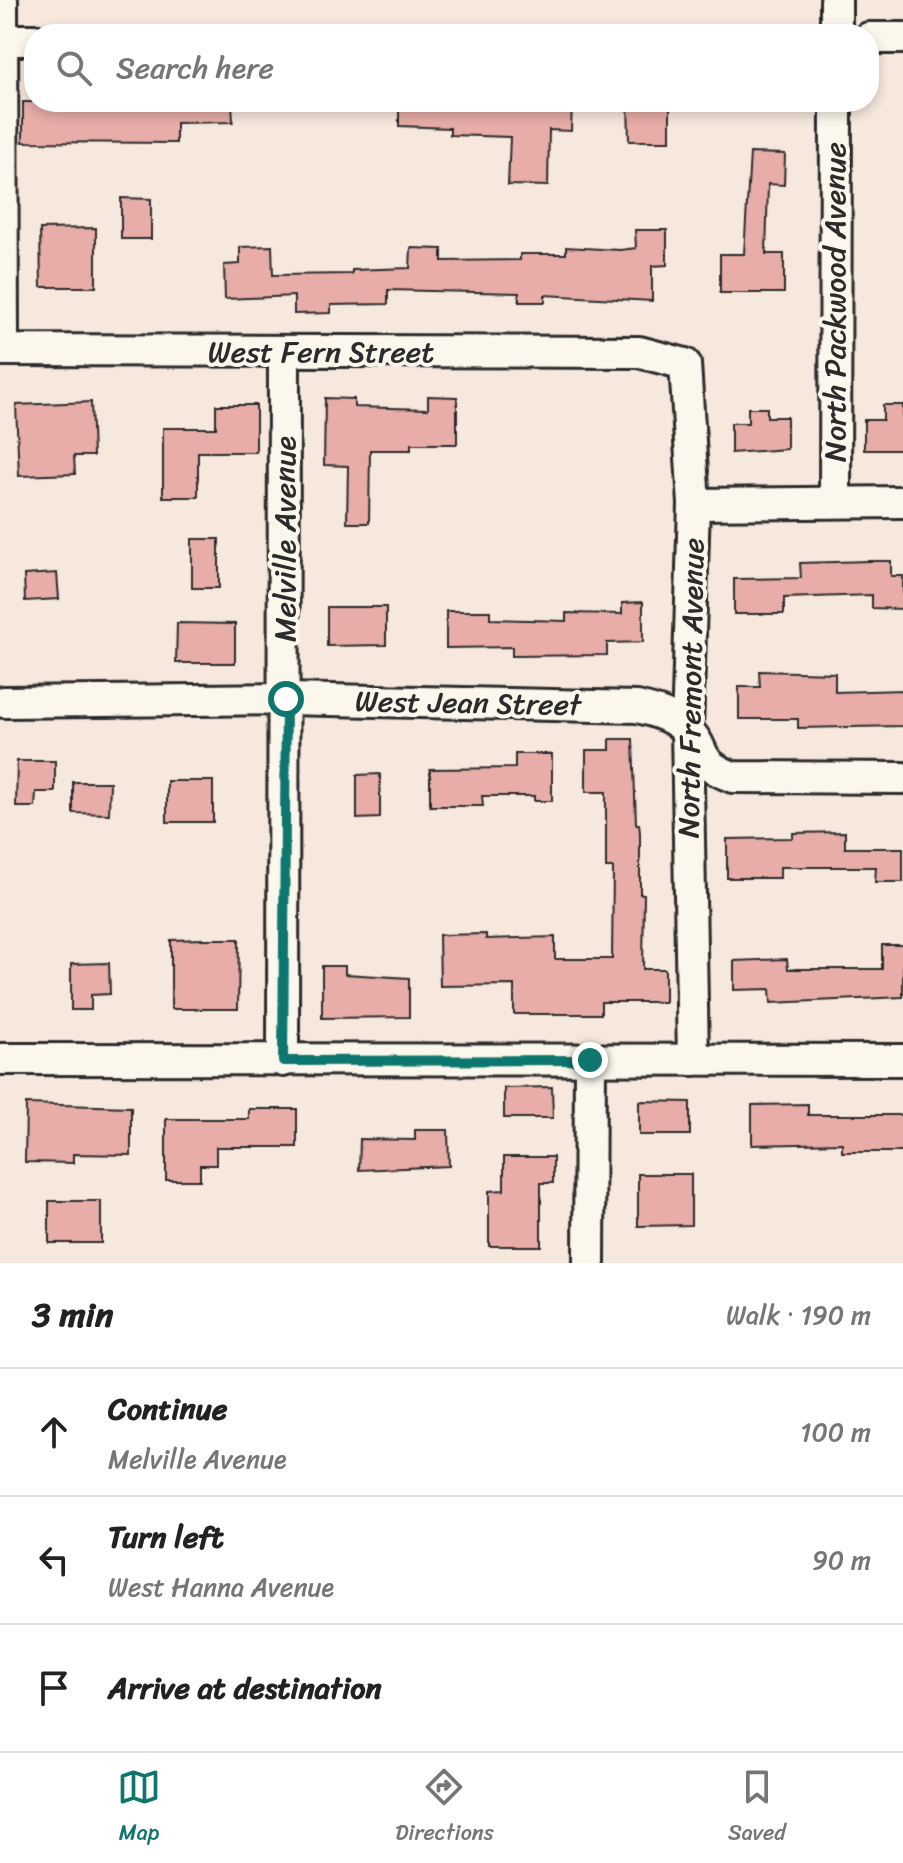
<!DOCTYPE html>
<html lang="en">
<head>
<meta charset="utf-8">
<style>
	:root { --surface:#fff; --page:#f2f2f2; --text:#222; --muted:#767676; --line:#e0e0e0; --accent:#0f766e }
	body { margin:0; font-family:Sriracha,sans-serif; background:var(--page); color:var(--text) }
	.stop { position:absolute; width:24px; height:24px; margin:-18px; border:6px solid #0f766e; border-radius:50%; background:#fff }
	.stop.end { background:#0f766e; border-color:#fff; box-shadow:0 2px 8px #0008 }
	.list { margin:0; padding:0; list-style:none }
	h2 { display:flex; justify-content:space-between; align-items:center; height:104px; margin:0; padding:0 32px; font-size:34px }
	h2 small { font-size:26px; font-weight:400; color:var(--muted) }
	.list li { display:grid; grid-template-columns:52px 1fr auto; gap:24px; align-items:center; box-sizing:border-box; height:128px; padding:0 32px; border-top:2px solid var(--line) }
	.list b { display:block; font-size:30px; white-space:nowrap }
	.list p { margin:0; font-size:26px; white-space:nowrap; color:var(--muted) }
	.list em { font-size:26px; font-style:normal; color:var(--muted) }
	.icon { flex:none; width:44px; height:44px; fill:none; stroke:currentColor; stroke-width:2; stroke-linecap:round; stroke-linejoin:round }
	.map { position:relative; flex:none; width:903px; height:1263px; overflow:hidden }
	.search { position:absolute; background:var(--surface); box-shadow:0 4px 12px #0003; left:24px; right:24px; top:24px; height:88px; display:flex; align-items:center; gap:20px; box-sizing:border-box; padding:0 28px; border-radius:32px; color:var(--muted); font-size:30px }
	.sheet { height:488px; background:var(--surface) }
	nav { display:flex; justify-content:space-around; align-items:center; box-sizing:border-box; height:112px; border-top:2px solid var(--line); background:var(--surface); font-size:22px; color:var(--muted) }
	nav a { display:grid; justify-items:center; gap:4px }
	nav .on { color:var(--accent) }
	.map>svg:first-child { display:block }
	.building { fill:#e8ada8; stroke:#2b2b2b; stroke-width:2 }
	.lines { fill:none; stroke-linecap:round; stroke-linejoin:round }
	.minor-casing { stroke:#2b2b2b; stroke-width:36 }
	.minor { stroke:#fbf7ec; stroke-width:30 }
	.route { stroke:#0f766e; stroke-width:10 }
	.labels { text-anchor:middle; stroke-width:8; stroke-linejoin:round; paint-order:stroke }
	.street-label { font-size:30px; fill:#2b2b2b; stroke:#fbf7ec }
</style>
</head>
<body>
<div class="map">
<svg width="903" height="1263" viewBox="0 0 903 1263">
	<rect width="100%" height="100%" fill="#f7e8de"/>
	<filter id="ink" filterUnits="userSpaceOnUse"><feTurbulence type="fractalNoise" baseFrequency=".0125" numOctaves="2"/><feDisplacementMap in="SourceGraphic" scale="16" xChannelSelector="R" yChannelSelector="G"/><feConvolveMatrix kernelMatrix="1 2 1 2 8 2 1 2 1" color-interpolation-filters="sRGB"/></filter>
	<g filter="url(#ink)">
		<g class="building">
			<path d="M 23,102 L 232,102 L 233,122 L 176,123 L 176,143 L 23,142 Z"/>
			<path d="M 399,102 L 572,102 L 571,131 L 549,130 L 548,186 L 508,185 L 510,137 L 450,135 L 450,128 L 399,126 Z"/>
			<path d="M 628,102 L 670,102 L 670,141 L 629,141 Z"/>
			<path d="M 750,153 L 785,154 L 784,185 L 768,184 L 766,254 L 784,254 L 784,293 L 720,293 L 720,254 L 744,254 Z"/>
			<path d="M 121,198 L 151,199 L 151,239 L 121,239 Z"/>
			<path d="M 96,228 L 96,287 L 41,287 L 40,229 Z"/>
			<path d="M 635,230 L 667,230 L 667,265 L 652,266 L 652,301 L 545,295 L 545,302 L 519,302 L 519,293 L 388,290 L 388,304 L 331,305 L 331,313 L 294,314 L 294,296 L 225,299 L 224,265 L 240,264 L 240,247 L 272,246 L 273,275 L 352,274 L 352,270 L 410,268 L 411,248 L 442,249 L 442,261 L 520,260 L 520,254 L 566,254 L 566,247 L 620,250 L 636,248 Z"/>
			<path d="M 428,396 L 457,397 L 457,444 L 411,444 L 411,450 L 370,450 L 369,523 L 347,523 L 348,466 L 324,465 L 325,398 L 354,399 L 354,407 L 428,409 Z"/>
			<path d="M 91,402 L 93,456 L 74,456 L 75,474 L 19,476 L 16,405 Z"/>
			<path d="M 216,405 L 256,405 L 256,452 L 198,452 L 198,497 L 163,497 L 163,428 L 216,428 Z"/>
			<path d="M 883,405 L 903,405 L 903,450 L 864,450 L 864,420 L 883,420 Z"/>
			<path d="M 748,408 L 767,408 L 767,417 L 787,417 L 787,449 L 731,453 L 731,423 L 748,423 Z"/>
			<rect x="192" y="539" width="27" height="49"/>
			<path d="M 869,561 L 891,561 L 891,576 L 903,576 L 903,609 L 872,608 L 872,595 L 784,598 L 784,614 L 734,614 L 734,579 L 801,578 L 800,563 Z"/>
			<path d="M 57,573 L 59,599 L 25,601 L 24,575 Z"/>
			<path d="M 643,602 L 643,642 L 607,643 L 607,655 L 512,656 L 512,647 L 446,648 L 446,611 L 490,611 L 490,619 L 566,621 L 566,613 L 622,614 L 622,603 Z"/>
			<path d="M 327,607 L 386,607 L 386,645 L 327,646 Z"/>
			<path d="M 177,623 L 235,624 L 235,663 L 176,663 Z"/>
			<path d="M 759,671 L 835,673 L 835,692 L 903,690 L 903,726 L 798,728 L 798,719 L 739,719 L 739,687 L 760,687 Z"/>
			<path d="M 610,739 L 633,739 L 636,824 L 639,824 L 640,833 L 640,894 L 644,894 L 643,969 L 665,969 L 665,1002 L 601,1002 L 601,1014 L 514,1014 L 514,985 L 440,986 L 439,935 L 486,934 L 486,939 L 555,937 L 555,959 L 612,959 L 613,868 L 606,868 L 606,792 L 586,792 L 586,750 L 610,750 Z"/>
			<path d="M 515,754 L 552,754 L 552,801 L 534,801 L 534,796 L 482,796 L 483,806 L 430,806 L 430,769 L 515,768 Z"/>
			<path d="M 17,761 L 55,761 L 55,792 L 36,792 L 35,807 L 16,807 Z"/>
			<path d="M 380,774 L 380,818 L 357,819 L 357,775 Z"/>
			<rect x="167" y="781" width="46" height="41"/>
			<path d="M 73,782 L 110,782 L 109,814 L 73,813 Z"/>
			<path d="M 845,832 L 845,848 L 903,848 L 903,882 L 875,882 L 876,867 L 780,867 L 780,878 L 727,878 L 727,839 L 793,838 L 793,833 Z"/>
			<path d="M 204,939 L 239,939 L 238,1009 L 171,1009 L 171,940 Z"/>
			<path d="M 882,945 L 903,945 L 903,997 L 771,1003 L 770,989 L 734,990 L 734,961 L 787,959 L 788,969 L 882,969 Z"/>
			<path d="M 109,963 L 110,994 L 91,995 L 91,1010 L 71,1010 L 71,964 Z"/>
			<path d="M 322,966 L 345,966 L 345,974 L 409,978 L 409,1017 L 322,1018 Z"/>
			<path d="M 552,1087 L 553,1118 L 504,1118 L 504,1088 Z"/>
			<path d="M 639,1101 L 690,1102 L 690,1135 L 639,1135 Z"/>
			<path d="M 26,1104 L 131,1107 L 131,1155 L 73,1154 L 73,1163 L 25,1162 Z"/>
			<path d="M 808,1104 L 808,1115 L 903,1115 L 903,1152 L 842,1152 L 842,1143 L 752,1145 L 752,1105 Z"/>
			<path d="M 249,1109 L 297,1109 L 297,1147 L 216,1147 L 216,1165 L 200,1165 L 200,1180 L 166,1180 L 166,1119 L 249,1119 Z"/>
			<path d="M 415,1130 L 448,1130 L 449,1166 L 359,1170 L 360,1139 L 415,1140 Z"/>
			<path d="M 504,1157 L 553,1157 L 553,1183 L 541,1183 L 541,1246 L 489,1246 L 489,1191 L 504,1190 Z"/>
			<path d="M 638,1174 L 691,1174 L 691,1225 L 638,1226 Z"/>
			<rect x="49" y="1201" width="52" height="42"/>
		</g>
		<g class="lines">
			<g class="minor-casing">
				<g id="minor">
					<path d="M 2,0 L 3,350 L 639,352 L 685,364 L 694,504 L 687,730 L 693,1060"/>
					<path d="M 836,34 L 836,0"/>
					<path d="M 869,38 L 903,38"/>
					<path d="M 0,40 L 34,40"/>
					<path d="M 835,502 L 836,102"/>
					<path d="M 694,504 L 903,502"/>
					<path d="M 4,702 L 286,699 L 637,707 C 655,711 671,716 685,728 C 709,749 692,762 733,777 L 903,778"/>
					<path d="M 0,1059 L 903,1060"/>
					<path d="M 283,1061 L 284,352"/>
					<path d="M 589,1263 L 590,1060"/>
				</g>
			</g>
			<use href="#minor" class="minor"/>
		</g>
	</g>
	<g class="lines" filter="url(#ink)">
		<path class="route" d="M 286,699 L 283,1061 L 590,1060"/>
	</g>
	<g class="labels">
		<g class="street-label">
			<text transform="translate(835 302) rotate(-90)" y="10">North Packwood Avenue</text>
			<text x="321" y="362">West Fern Street</text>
			<text transform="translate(285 539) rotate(-90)" y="10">Melville Avenue</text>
			<text transform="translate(691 688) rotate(-89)" y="10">North Fremont Avenue</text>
			<text transform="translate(468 703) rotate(1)" y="10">West Jean Street</text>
		</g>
	</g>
</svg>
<div class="stop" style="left:286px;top:699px"></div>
<div class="stop end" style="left:590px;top:1060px"></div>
<div class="search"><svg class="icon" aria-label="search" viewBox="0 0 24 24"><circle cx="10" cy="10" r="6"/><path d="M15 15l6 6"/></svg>Search here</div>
</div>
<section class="sheet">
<h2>3 min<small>Walk · 190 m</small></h2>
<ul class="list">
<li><svg class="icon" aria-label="ahead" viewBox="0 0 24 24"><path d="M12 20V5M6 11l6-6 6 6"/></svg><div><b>Continue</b><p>Melville Avenue</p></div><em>100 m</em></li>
<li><svg class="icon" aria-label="left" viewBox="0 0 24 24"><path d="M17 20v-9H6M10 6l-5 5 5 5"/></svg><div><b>Turn left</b><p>West Hanna Avenue</p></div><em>90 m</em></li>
<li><svg class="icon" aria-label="arrive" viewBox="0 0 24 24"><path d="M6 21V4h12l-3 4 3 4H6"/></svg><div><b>Arrive at destination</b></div></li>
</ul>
</section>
<nav>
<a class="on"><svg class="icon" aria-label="map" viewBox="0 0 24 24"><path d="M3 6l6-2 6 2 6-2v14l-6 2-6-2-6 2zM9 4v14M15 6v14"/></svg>Map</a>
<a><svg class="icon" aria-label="directions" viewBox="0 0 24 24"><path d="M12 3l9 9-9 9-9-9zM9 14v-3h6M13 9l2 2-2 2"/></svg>Directions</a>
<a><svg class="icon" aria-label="saved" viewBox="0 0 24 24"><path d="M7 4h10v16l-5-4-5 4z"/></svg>Saved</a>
</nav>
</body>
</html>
